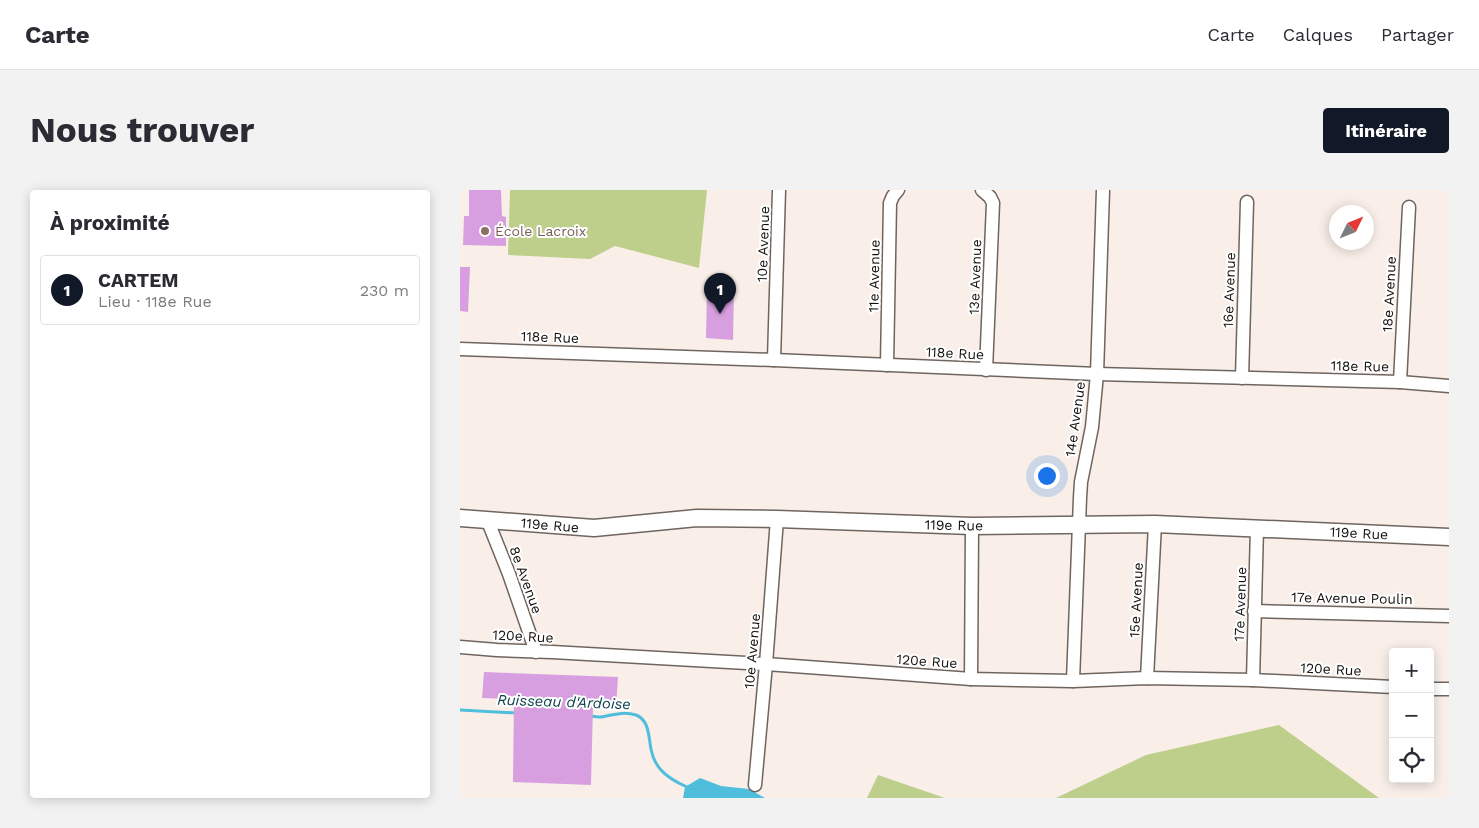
<!DOCTYPE html>
<html lang="fr">
<head>
<meta charset="utf-8">
<style>
	:root { --surface:#fff; --page:#f2f2f3; --text:#2b2b33; --muted:#7c7c81; --line:#e1e1e2; --accent:#111827 }
	body { margin:0; font-family:"Work Sans",sans-serif; background:var(--page); color:var(--text) }
	.controls { position:absolute; right:15px; bottom:15px; display:grid; overflow:hidden; border-radius:5px; box-shadow:0 2px 12px #0003 }
	.controls button { width:45px; height:45px; display:grid; place-items:center; padding:0; border:0; border-bottom:1px solid var(--line); background:var(--surface); color:var(--text); font:25px sans-serif }
	.compass { position:absolute; left:869px; top:15px; width:45px; height:45px; border-radius:50%; background:var(--surface); box-shadow:0 2px 12px #0003; rotate:47deg }
	.you { position:absolute; left:586px; top:285px; width:18px; height:18px; margin:-12px; border:4px solid #fff; border-radius:50%; background:#1a73e8; box-shadow:0 0 0 8px #1a73e833 }
	.badge { display:grid; place-items:center; width:32px; height:32px; border-radius:50%; background:var(--accent); color:#fff; font-size:16px; font-weight:700 }
	.pin { position:absolute; translate:-50% -41px; filter:drop-shadow(0 1px 2px #0008) }
	.pin::after { content:''; position:absolute; top:26px; width:18px; height:15px; background:inherit; clip-path:polygon(0 0,100% 0,50% 100%) }
	.list { margin:0; padding:0; list-style:none }
	h2 { display:flex; justify-content:space-between; align-items:center; height:65px; margin:0; padding:0 20px; font-size:21px }
	h2 small { font-size:16px; font-weight:400; color:var(--muted) }
	.list li { display:grid; grid-template-columns:32px 1fr auto; gap:15px; align-items:center; box-sizing:border-box; height:70px; margin:0 10px 10px; padding:0 10px; border:1px solid var(--line); border-radius:5px }
	.list b { display:block; font-size:19px; white-space:nowrap }
	.list p { margin:0; font-size:16px; white-space:nowrap; color:var(--muted) }
	.list em { font-size:16px; font-style:normal; color:var(--muted) }
	.icon { flex:none; width:28px; height:28px; fill:none; stroke:currentColor; stroke-width:2; stroke-linecap:round; stroke-linejoin:round }
	.map { position:relative; flex:none; width:989px; height:608px; overflow:hidden; border-radius:5px }
	header { display:flex; align-items:center; gap:30px; box-sizing:border-box; height:70px; padding:0 25px; background:var(--surface); border-bottom:1px solid var(--line) }
	header strong { font-size:24px }
	nav { display:flex; gap:28px; margin-inline-start:auto; font-size:18px }
	.intro { display:flex; align-items:center; justify-content:space-between; box-sizing:border-box; height:120px; padding:0 30px }
	h1 { margin:0; font-size:35px }
	.button { padding:12px 22px; border-radius:5px; background:var(--accent); color:#fff; font-size:18px; font-weight:700 }
	main { display:flex; gap:30px; padding:0 30px }
	aside { flex:1; background:var(--surface); border-radius:5px; box-shadow:0 2px 12px #0003 }
	.map>svg:first-child { display:block }
	.green { fill:#becf8c }
	.water { fill:#4ebedc }
	.lines { fill:none; stroke-linecap:round; stroke-linejoin:round }
	.stream { stroke:#4ebedc; stroke-width:3 }
	.building { fill:#d79fe0 }
	.minor-casing { stroke:#6e655f; stroke-width:15 }
	.tertiary-casing { stroke:#6e655f; stroke-width:19 }
	.minor { stroke:#fff; stroke-width:12 }
	.tertiary { stroke:#fff; stroke-width:16 }
	.education-dot { fill:#8d6e63; stroke:#fff; stroke-width:2 }
	.labels { text-anchor:middle; stroke-width:4; stroke-linejoin:round; paint-order:stroke }
	.education-label { font-size:14px; fill:#785e54; stroke:#fff; text-anchor:start }
	.street-label { font-size:14px; fill:#13100d; stroke:#fff }
	.water-label { font-size:15px; font-style:italic; fill:#0e414d; stroke:#fff }
</style>
</head>
<body>
<header>
<strong>Carte</strong>
<nav><a>Carte</a><a>Calques</a><a>Partager</a></nav>
</header>
<div class="intro"><h1>Nous trouver</h1><a class="button">Itinéraire</a></div>
<main>
<aside>
<h2>À proximité<small></small></h2>
<ul class="list">
<li><span class="badge">1</span><div><b>CARTEM</b><p>Lieu · 118e Rue</p></div><em>230 m</em></li>
</ul>
</aside>
<div class="map">
<svg width="989" height="608" viewBox="0 0 989 608">
	<rect width="100%" height="100%" fill="#f9efe8"/>
	<g class="green">
		<path d="M 50,0 L 247,0 L 239,78 L 155,56 L 130,69 L 48,65 Z"/>
		<path d="M 819,535 L 919,608 L 596,608 L 686,565 Z"/>
		<path d="M 418,585 L 485,608 L 407,608 Z"/>
	</g>
	<path class="water" d="M 240,588 L 261,596 L 289,599 L 305,608 L 223,608 L 225,597 Z"/>
	<g class="lines">
		<g class="stream">
			<path d="M 0,520 L 56,523"/>
			<path d="M 130,526 C 133,526 137,527 141,527 C 153,525 163,521 176,525 C 191,531 188,550 192,563 C 193,568 197,576 201,580 C 207,587 218,593 227,597"/>
		</g>
	</g>
	<g class="building">
		<path d="M 9,0 L 41,0 L 42,26 L 46,27 L 46,56 L 3,55 L 4,26 L 9,26 Z"/>
		<path d="M 0,77 L 10,77 L 8,122 L 0,121 Z"/>
		<path d="M 247,99 L 274,100 L 273,150 L 246,148 Z"/>
		<path d="M 24,482 L 158,487 L 156,517 L 133,516 L 131,595 L 53,592 L 54,509 L 22,508 Z"/>
	</g>
	<g class="lines">
		<g class="minor-casing">
			<g id="minor">
				<path d="M 522,0 L 530,7 L 533,13 L 526,180"/>
				<path d="M 0,159 L 314,170 L 637,184 L 940,192 L 989,196"/>
				<path d="M 314,170 L 319,0"/>
				<path d="M 427,175 L 430,13 L 433,6 L 438,0"/>
				<path d="M 782,188 L 787,12"/>
				<path d="M 940,192 L 949,17"/>
				<path d="M 27,329 L 49,384 L 76,462"/>
				<path d="M 794,421 L 989,426"/>
				<path d="M 0,457 L 37,460 L 92,462 L 306,474 L 511,489 L 613,491 L 687,488 L 793,490 L 933,497"/>
				<path d="M 687,488 L 695,334"/>
				<path d="M 511,489 L 512,336"/>
				<path d="M 793,490 L 797,338"/>
				<path d="M 613,491 L 620,308 L 621,292 L 632,237 L 637,184 L 643,0"/>
				<path d="M 970,499 L 989,499"/>
				<path d="M 295,595 L 306,474 L 317,329"/>
			</g>
		</g>
		<g class="tertiary-casing">
			<path id="tertiary" d="M 0,328 L 134,338 L 237,328 L 317,329 L 512,336 L 695,334 L 989,347"/>
		</g>
		<use href="#minor" class="minor"/>
		<use href="#tertiary" class="tertiary"/>
	</g>
	<circle class="education-dot" cx="25" cy="41" r="5"/>
	<g class="labels">
		<g class="education-label">
			<text x="35" y="46">École Lacroix</text>
		</g>
		<g class="street-label">
			<text transform="translate(303 54) rotate(-88)" y="5">10e Avenue</text>
			<text transform="translate(414 86) rotate(-89)" y="5">11e Avenue</text>
			<text transform="translate(515 87) rotate(-88)" y="5">13e Avenue</text>
			<text transform="translate(769 100) rotate(-88)" y="5">16e Avenue</text>
			<text transform="translate(929 104) rotate(-87)" y="5">18e Avenue</text>
			<text transform="translate(90 147) rotate(2)" y="5">118e Rue</text>
			<text transform="translate(495 163) rotate(3)" y="5">118e Rue</text>
			<text transform="translate(900 176) rotate(1)" y="5">118e Rue</text>
			<text transform="translate(615 229) rotate(-82)" y="5">14e Avenue</text>
			<text transform="translate(90 335) rotate(5)" y="5">119e Rue</text>
			<text transform="translate(494 335) rotate(1)" y="5">119e Rue</text>
			<text transform="translate(899 343) rotate(3)" y="5">119e Rue</text>
			<text transform="translate(66 390) rotate(70)" y="5">8e Avenue</text>
			<text transform="translate(892 408) rotate(1)" y="5">17e Avenue Poulin</text>
			<text transform="translate(676 410) rotate(-87)" y="5">15e Avenue</text>
			<text transform="translate(780 414) rotate(-88)" y="5">17e Avenue</text>
			<text transform="translate(63 446) rotate(3)" y="5">120e Rue</text>
			<text transform="translate(292 461) rotate(-85)" y="5">10e Avenue</text>
			<text transform="translate(467 471) rotate(4)" y="5">120e Rue</text>
			<text transform="translate(871 479) rotate(3)" y="5">120e Rue</text>
		</g>
		<g class="water-label">
			<text transform="translate(104 512) rotate(2)" y="5">Ruisseau d'Ardoise</text>
		</g>
	</g>
</svg>
<div class="controls">
<button>+</button>
<button>−</button>
<button><svg class="icon" aria-label="locate" viewBox="0 0 24 24"><circle cx="12" cy="12" r="6"/><path d="M12 2v4M12 18v4M2 12h4M18 12h4"/></svg></button>
</div>
<svg class="compass" viewBox="-18 -18 36 36"><path d="M0-13l5 13h-10z" fill="#e53935"/><path d="M0 13l5-13h-10z" fill="#7c7c81"/></svg>
<div class="you"></div>
<div class="pin badge" style="left:260px;top:124px">1</div>
</div>
</main>
</body>
</html>
